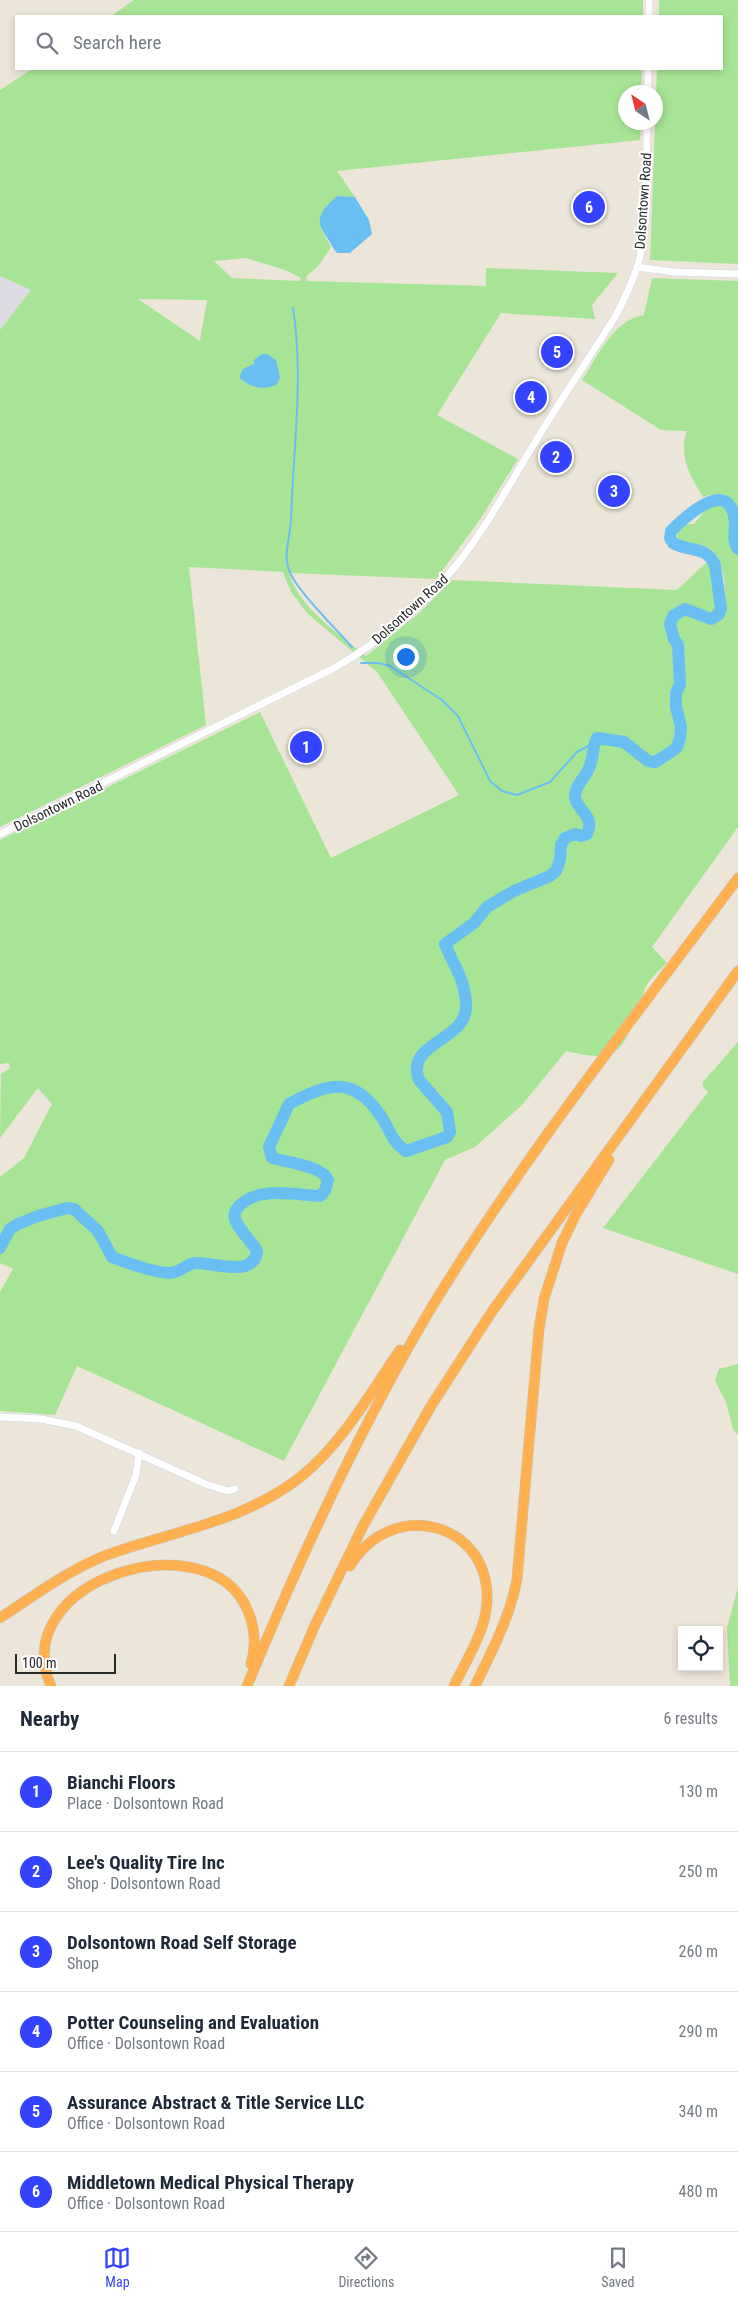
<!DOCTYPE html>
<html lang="en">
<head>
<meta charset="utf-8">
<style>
	:root { --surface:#fff; --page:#f2f2f3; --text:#1f2937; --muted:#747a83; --line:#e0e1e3; --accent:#3443ff }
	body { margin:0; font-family:"Roboto Condensed",sans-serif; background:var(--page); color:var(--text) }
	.controls { position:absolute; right:15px; bottom:15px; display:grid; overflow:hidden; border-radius:0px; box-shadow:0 2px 8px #0003 }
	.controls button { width:45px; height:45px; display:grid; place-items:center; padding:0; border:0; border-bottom:1px solid var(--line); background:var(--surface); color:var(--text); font:25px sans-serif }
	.compass { position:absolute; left:618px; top:85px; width:45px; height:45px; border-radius:50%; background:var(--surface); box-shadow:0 2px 8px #0003; rotate:325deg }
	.scale { position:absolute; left:15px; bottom:12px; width:101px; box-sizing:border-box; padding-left:5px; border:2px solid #292929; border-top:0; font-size:14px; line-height:18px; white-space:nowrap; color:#292929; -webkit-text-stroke:4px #fff; paint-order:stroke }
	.you { position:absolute; left:405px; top:656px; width:18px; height:18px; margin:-12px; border:4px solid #fff; border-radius:50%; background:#1a73e8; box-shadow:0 0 0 8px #1a73e833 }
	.badge { display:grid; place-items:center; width:32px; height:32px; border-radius:50%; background:var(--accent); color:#fff; font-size:16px; font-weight:700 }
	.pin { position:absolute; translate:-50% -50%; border:2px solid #fff; box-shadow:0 1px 5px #0006 }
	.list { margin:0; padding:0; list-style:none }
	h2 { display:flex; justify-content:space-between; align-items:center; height:65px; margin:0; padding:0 20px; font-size:21px }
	h2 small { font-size:16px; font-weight:400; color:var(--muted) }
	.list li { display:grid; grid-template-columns:32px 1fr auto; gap:15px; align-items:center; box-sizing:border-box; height:80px; padding:0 20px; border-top:1px solid var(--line) }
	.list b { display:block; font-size:19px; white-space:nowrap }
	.list p { margin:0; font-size:16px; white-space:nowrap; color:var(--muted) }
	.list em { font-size:16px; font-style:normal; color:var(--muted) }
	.icon { flex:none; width:28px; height:28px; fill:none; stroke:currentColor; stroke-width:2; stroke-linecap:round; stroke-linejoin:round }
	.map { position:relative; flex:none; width:738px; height:1686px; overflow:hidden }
	.search { position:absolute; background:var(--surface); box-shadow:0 2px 8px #0003; left:15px; right:15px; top:15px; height:55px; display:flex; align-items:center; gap:12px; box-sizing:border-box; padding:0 18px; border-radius:0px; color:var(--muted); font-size:19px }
	.sheet { height:545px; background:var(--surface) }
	nav { display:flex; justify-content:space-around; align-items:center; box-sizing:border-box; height:70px; border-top:1px solid var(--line); background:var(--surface); font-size:14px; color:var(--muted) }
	nav a { display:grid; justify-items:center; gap:2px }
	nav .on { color:var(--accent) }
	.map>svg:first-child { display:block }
	.industrial { fill:#dfdbe4 }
	.green { fill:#a7e495; fill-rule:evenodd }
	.water { fill:#69bef2 }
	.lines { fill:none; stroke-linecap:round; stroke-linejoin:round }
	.stream { stroke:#69bef2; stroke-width:2 }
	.river { stroke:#69bef2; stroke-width:12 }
	.minor-casing { stroke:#cfd1e3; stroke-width:8 }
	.highway-casing { stroke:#c7c7c7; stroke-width:11 }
	.minor { stroke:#fff; stroke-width:7 }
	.highway { stroke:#ffb152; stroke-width:10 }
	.labels { text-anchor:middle; stroke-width:4; stroke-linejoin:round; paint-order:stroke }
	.street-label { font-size:14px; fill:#292929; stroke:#fff }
</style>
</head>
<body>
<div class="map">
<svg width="738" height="1686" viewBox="0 0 738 1686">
	<rect width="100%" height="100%" fill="#ece6da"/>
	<path class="industrial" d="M 0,276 L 31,290 L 0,330 Z"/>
	<g class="green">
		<path d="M 134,0 L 643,0 L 643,16 L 111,16 Z"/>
		<path d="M 659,0 L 738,0 L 738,264 L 650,260 L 657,69 L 722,69 L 722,16 L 659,16 Z"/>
		<path d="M 32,69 L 642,69 L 641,92 L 626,92 L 626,122 L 641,123 L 640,140 L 337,171 L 355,197 L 337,196 L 321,229 L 331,247 L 319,265 L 306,277 L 307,281 L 486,286 L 486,268 L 618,273 L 592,305 L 595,319 L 501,313 L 437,415 L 518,459 L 479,521 L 436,579 L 289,573 C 300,609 339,634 366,656 L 418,614 L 452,580 L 677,590 L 710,559 L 715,591 L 725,592 C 725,578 721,552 706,547 C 696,544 686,545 677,538 L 678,531 L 685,524 L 694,524 L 711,503 C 738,501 728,532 731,549 L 738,555 L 738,827 L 652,947 L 667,963 C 660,969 653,976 648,983 C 644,989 642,998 640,1005 C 622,1052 620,1064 566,1051 L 522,1105 L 475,1147 L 445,1160 L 284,1461 L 77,1366 L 55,1415 L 0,1411 L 0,1292 L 13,1269 L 0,1263 L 0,1177 L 24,1158 L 52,1104 L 38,1088 L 0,1138 L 1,1074 L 10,1068 L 9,1063 L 0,1064 L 0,840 L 260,712 L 331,858 L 459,795 L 377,672 L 308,614 L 291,592 L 283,572 L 189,567 L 206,725 L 0,827 L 0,330 L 31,290 L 0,276 L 0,90 ZM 246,258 L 285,270 L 301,278 L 299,281 L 232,278 L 214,261 ZM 138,299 L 207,300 L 200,340 L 200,341 Z"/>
		<path d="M 652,278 L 738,281 L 738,521 C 736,497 726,489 703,497 C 690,477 678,454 687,431 L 661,430 L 582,380 C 598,356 613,320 644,315 Z"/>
		<path d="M 738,1042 L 738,1274 L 603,1228 L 708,1092 L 703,1087 L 703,1082 Z"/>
		<path d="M 738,1364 L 738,1435 L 733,1429 L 726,1402 L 715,1381 L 719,1369 Z"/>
		<path d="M 738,1587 L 738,1686 L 730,1686 L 727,1628 Z"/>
	</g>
	<g class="water">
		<path d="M 337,196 L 355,197 L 369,220 L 372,234 L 350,253 L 337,253 C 332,247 330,242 326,236 C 313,218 323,209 337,196 Z"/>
		<path d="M 262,354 L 267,354 L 276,360 L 280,378 L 276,385 C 263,390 250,388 240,378 L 240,375 L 243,369 L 254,364 L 254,360 Z"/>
	</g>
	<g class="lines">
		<g class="stream">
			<path d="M 293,308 C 304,378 293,451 291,521 C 290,537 283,556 289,570 C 296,590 336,629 352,647"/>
			<path d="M 361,663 L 378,663 L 390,666 L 442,700 L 458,716 L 490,781 L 502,791 L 517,795 L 550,782 L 577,752 L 594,743"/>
		</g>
		<path class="river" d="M 0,1248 L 10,1229 L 18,1224 L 38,1216 L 67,1208 L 74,1209 L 98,1231 L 112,1257 C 125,1262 162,1276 175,1272 C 183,1270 188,1263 196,1263 C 212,1262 254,1279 257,1251 C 251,1240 239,1231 235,1219 C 233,1213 236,1209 240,1205 C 260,1186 295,1195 320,1196 L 325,1191 L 328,1180 C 322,1166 287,1162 272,1158 L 269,1147 L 289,1104 C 330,1082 356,1075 384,1121 C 392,1135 392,1141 406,1151 L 447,1137 L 450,1132 L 447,1112 L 419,1080 C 404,1042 468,1041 466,1005 C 465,978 454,967 445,944 L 474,923 L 487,907 L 514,891 L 550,876 L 556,871 L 560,860 L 561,845 L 565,838 L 575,834 L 581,836 L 587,834 C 596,815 576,811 575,796 C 575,785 586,777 589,768 C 594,758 592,746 597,738 L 624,742 L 648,761 L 655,762 L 671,752 L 677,747 L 680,738 L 681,727 L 676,707 L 676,693 L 680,684 L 678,645 L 674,639 L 670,624 L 673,616 L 685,609 L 711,619 L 718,615 L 721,609 L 715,565 C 706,545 688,552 673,543 L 670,538 L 671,531 C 687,515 731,475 735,523 C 735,532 732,541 738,549"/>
		<g class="minor-casing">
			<g id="minor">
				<path d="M 649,16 L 649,0"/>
				<path d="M 648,92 L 648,69"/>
				<path d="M 637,267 L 674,272 L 738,274"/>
				<path d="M 0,834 L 334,668 C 381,641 424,606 458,563 C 488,525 512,480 537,439 C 562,398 589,358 615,317 C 623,302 631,285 637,268 C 650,225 646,168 647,122"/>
				<path d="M 0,1417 L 41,1419 L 76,1426 L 208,1485 L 228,1491 L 235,1489"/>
				<path d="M 114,1531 L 136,1475 L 139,1453"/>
			</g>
		</g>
		<g class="highway-casing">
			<g id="highway">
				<path d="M 350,1566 C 391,1497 490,1521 487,1601 C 486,1631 466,1660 454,1686"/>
				<path d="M 0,1618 C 32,1597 69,1570 104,1556 C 172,1531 245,1522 303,1475 C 344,1441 370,1393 400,1350"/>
				<path d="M 51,1686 C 5,1580 209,1517 248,1611 C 255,1628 256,1647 251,1664"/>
				<path d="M 247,1686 C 301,1555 360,1427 433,1305 C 524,1156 634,1018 738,878"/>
				<path d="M 289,1686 L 315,1625 L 363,1526 L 431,1406 L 491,1313 L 738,971"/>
				<path d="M 475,1686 C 492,1651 510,1617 517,1579 L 539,1329 L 544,1299 L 562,1243 L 576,1214 L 609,1160"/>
			</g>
		</g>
		<use href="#minor" class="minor"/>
		<use href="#highway" class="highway"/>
	</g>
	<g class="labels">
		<g class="street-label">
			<text transform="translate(643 201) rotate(-86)" y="5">Dolsontown Road</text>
			<text transform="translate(410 609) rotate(-42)" y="5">Dolsontown Road</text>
			<text transform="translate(58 806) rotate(-26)" y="5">Dolsontown Road</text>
		</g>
	</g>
</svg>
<div class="controls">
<button><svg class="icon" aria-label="locate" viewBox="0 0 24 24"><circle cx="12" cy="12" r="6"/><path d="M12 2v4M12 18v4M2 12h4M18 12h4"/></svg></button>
</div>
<svg class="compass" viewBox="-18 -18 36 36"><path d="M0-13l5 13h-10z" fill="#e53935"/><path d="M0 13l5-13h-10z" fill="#747a83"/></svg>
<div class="scale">100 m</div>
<div class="you"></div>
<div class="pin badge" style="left:306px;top:747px">1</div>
<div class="pin badge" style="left:556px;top:457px">2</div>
<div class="pin badge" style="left:614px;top:491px">3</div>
<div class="pin badge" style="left:531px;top:397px">4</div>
<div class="pin badge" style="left:557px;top:352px">5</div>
<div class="pin badge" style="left:589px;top:207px">6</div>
<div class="search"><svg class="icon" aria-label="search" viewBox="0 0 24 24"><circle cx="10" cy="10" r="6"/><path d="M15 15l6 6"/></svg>Search here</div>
</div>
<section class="sheet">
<h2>Nearby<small>6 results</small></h2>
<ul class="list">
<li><span class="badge">1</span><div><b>Bianchi Floors</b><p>Place · Dolsontown Road</p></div><em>130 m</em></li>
<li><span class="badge">2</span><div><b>Lee's Quality Tire Inc</b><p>Shop · Dolsontown Road</p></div><em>250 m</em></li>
<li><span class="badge">3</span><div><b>Dolsontown Road Self Storage</b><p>Shop</p></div><em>260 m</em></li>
<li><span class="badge">4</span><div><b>Potter Counseling and Evaluation</b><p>Office · Dolsontown Road</p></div><em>290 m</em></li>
<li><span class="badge">5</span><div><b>Assurance Abstract &amp; Title Service LLC</b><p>Office · Dolsontown Road</p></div><em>340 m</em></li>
<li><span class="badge">6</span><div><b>Middletown Medical Physical Therapy</b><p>Office · Dolsontown Road</p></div><em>480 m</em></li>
</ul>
</section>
<nav>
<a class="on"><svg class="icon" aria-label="map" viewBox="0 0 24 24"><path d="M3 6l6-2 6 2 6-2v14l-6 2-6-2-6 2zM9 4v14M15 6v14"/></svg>Map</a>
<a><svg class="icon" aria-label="directions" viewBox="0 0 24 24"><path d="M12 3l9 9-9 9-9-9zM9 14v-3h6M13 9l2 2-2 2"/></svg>Directions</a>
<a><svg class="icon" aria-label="saved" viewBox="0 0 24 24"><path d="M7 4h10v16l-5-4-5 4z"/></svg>Saved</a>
</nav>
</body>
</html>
